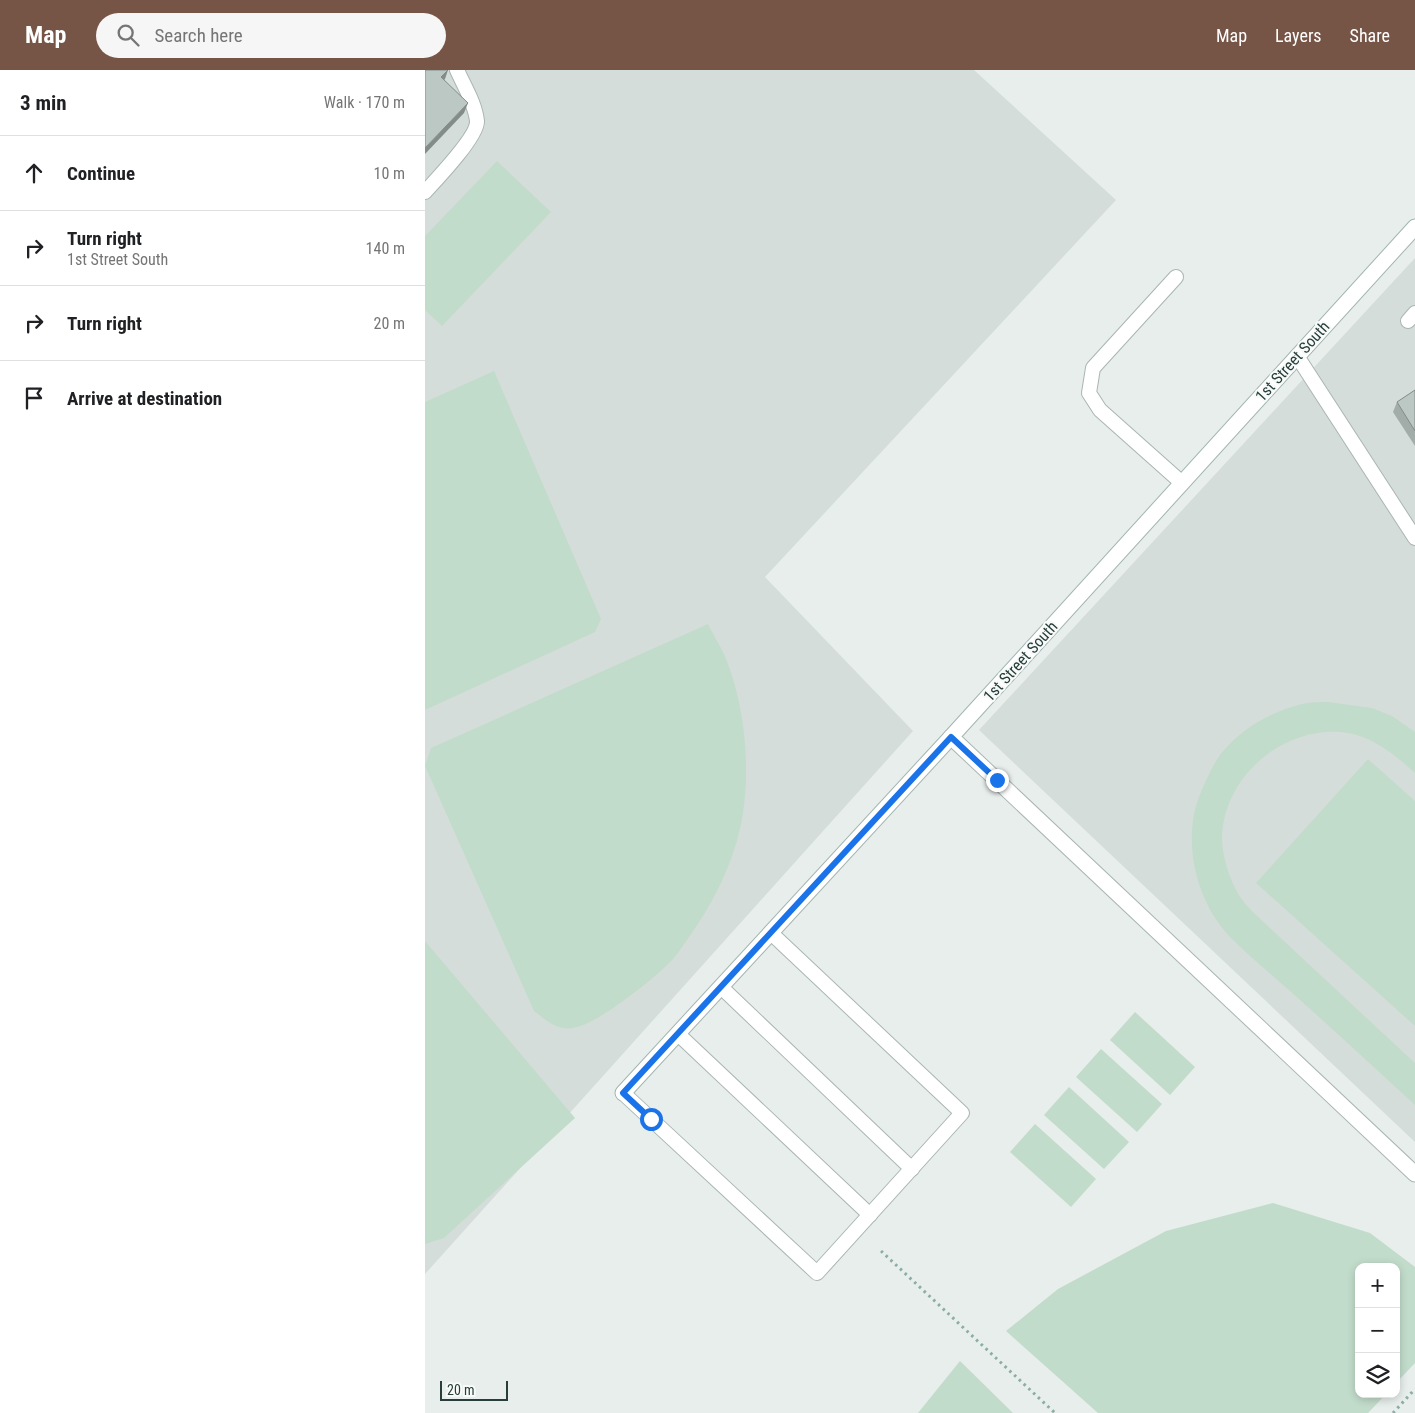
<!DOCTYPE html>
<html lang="en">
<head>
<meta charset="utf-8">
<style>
	:root { --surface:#fff; --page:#f6f6f6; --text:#202124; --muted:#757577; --line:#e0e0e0; --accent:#775546 }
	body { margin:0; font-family:"Roboto Condensed",sans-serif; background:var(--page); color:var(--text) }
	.controls { position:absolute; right:15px; bottom:15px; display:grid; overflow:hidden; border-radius:10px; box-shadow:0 2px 8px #0003 }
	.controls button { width:45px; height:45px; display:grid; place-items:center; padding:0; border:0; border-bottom:1px solid var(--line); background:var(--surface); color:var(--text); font:25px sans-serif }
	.scale { position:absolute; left:15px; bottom:12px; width:68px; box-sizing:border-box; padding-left:5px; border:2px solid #273e3a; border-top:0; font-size:14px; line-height:18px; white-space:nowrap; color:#273e3a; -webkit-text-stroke:4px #f7faf9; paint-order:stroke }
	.stop { position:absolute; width:15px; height:15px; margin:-11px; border:4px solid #1a73e8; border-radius:50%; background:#fff }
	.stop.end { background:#1a73e8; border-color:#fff; box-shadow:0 1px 5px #0008 }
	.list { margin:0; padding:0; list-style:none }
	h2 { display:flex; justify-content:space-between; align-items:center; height:65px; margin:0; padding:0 20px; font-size:21px }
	h2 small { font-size:16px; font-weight:400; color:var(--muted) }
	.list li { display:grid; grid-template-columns:32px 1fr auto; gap:15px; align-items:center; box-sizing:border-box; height:75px; padding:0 20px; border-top:1px solid var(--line) }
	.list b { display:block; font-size:19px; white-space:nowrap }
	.list p { margin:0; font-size:16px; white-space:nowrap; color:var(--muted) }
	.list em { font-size:16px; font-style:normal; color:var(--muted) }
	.icon { flex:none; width:28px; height:28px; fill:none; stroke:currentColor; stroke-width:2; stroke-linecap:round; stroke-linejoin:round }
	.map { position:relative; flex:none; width:990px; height:1343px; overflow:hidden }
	header { display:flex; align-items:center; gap:30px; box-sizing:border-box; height:70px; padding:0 25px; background:var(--accent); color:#fff }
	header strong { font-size:24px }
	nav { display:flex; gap:28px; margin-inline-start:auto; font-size:18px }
	.search { width:350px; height:45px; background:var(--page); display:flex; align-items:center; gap:12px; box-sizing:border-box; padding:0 18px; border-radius:28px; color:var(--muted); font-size:19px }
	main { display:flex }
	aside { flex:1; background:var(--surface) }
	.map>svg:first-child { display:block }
	.built { fill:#d5ddda }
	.green { fill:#c2dccb }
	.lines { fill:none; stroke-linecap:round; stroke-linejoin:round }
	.lane-casing { stroke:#aab6b2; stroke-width:16 }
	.street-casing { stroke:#aab6b2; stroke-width:17 }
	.secondary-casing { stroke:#a3b5b0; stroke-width:17 }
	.path { stroke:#8bada5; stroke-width:3; stroke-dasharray:2.5 4; stroke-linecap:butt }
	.lane { stroke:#fff; stroke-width:14 }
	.street { stroke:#fff; stroke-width:15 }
	.secondary { stroke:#fff; stroke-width:15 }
	.wall { fill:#a2aca9 }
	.shaded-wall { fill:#848c89 }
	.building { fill:#bcc8c4; stroke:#848c89 }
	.route { stroke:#1a73e8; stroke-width:6 }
	.labels { text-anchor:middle; stroke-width:4; stroke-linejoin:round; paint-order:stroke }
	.street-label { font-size:16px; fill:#273e3a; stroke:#f7faf9 }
</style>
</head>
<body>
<header>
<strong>Map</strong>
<div class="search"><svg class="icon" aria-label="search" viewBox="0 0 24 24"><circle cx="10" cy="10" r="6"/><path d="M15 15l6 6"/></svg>Search here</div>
<nav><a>Map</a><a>Layers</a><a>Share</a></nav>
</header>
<main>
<aside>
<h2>3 min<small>Walk · 170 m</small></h2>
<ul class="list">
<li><svg class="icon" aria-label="ahead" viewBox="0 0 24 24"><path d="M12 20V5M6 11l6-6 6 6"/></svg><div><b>Continue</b></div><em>10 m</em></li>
<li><svg class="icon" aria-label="right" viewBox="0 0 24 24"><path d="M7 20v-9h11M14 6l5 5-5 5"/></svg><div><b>Turn right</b><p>1st Street South</p></div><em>140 m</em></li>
<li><svg class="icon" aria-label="right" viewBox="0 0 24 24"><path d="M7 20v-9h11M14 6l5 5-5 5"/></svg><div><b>Turn right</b></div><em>20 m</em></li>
<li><svg class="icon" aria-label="arrive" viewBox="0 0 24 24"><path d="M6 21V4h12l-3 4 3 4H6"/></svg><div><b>Arrive at destination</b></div></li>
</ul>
</aside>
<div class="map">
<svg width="990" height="1343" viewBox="0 0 990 1343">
	<rect width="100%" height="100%" fill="#e7eeeb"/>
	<g class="built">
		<path d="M 0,0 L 549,0 L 691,130 L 340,507 L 488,661 L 0,1204 Z"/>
		<path d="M 990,188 L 990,1072 L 554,660 Z"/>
	</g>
	<g class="green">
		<path d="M 72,91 L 126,142 L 17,256 L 0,240 L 0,166 Z"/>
		<path d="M 69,301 L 176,549 L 170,562 L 0,640 L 0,332 Z"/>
		<path d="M 283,554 C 288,564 294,574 299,584 C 321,635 327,705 315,759 C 306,798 287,835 264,867 C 259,874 254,882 248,889 C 230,908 208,924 187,939 C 174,947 154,961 138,958 C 127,956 118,948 109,941 L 0,696 L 6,678 Z"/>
		<path d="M 903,632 L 947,638 L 967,646 L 990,662 L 990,703 C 969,684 945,664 915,662 C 856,658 799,707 797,767 C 797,786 805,812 816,828 C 820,834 826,840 831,845 L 990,993 L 990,1035 C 952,1000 914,965 875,930 C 852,909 827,889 805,867 C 775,835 761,787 769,744 C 772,729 779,715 785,702 C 801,667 840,643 877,634 C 885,632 894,632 903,632 Z"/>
		<path d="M 943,689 L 990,731 L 990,956 L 831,813 Z"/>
		<path d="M 0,871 L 150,1048 L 19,1168 L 0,1174 Z"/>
		<path d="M 710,942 L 770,997 L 745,1025 L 685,970 Z"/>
		<path d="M 676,979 L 737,1034 L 712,1062 L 651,1007 Z"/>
		<path d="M 644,1017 L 704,1072 L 679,1099 L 619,1045 Z"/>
		<path d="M 610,1054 L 671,1109 L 646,1137 L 585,1082 Z"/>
		<path d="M 848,1133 L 945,1163 L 990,1197 L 990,1293 L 971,1313 L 971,1197 L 934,1197 L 934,1324 L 961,1324 L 943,1343 L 673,1343 L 581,1261 L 633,1219 L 741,1161 Z"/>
		<path d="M 535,1291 L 588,1343 L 493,1343 Z"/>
	</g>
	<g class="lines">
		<g class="lane-casing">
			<g id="lane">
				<path d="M 0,122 C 11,110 53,66 52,51 C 50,33 39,16 32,0"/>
				<path d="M 751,207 L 668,298 L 664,323 L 675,340 L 757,413"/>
				<path d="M 983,251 L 990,243"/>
				<path d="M 872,286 L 990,468"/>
				<path d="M 296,917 L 487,1099"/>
				<path d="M 253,964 L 445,1145"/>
				<path d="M 198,1023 L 392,1203 L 537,1043 L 346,863"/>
			</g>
		</g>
		<g class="street-casing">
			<path id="street" d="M 526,667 L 990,1104"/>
		</g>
		<g class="secondary-casing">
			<path id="secondary" d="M 198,1023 L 526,667 L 990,157"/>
		</g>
		<g class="path">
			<path d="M 456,1181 L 630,1343"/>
			<path d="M 968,1343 L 990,1319"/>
		</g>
		<use href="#lane" class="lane"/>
		<use href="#street" class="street"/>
		<use href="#secondary" class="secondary"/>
	</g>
	<path class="wall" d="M 990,320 L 990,376 L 968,342 L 972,332 Z"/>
	<g class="shaded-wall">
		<path d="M 23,0 L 20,9 L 12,17 L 16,7 Z"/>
		<path d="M 43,33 L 39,43 L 0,84 L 0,78 Z"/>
	</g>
	<g class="building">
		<path d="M 0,0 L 23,0 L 16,7 L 43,33 L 0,78 Z"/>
		<path d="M 990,320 L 990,361 L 972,332 Z"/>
	</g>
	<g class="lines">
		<path class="route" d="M 226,1049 L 198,1023 L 526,667 L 572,710"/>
	</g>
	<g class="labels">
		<g class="street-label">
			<text transform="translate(867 291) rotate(-48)" y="6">1st Street South</text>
			<text transform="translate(595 591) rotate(-48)" y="6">1st Street South</text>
		</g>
	</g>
</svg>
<div class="controls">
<button>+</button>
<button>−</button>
<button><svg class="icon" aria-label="layers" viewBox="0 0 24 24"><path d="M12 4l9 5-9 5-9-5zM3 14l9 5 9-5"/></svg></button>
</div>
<div class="scale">20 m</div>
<div class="stop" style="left:226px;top:1049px"></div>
<div class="stop end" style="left:572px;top:710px"></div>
</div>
</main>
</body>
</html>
